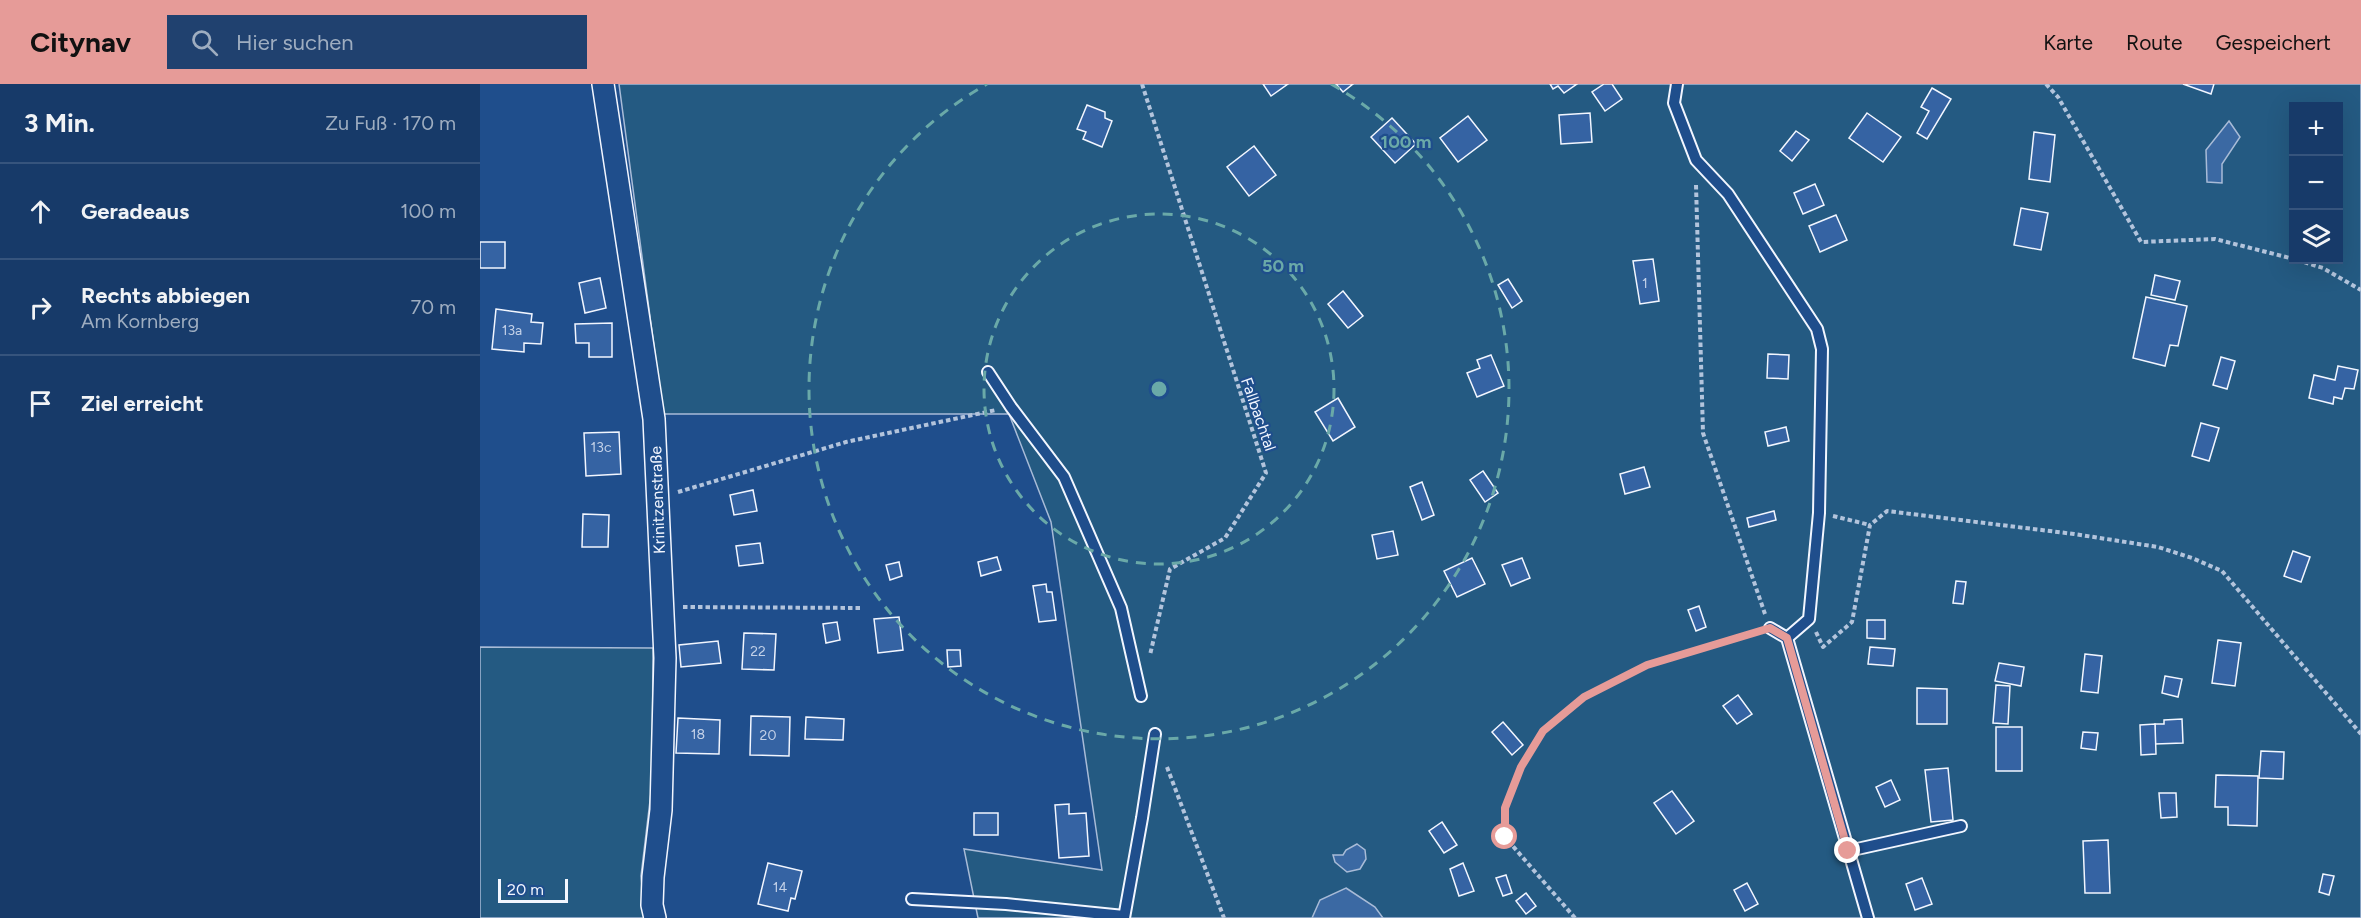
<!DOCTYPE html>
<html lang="de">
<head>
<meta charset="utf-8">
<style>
	:root { --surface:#173a69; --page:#20416f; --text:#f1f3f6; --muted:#9eadc0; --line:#36547d; --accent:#e69b98 }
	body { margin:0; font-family:Figtree,sans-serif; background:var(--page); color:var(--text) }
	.controls { position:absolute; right:18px; top:18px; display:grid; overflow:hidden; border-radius:0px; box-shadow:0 6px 24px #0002 }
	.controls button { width:54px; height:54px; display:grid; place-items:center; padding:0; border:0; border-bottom:2px solid var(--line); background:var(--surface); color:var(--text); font:30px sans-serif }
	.scale { position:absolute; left:18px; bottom:15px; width:70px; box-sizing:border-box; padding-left:6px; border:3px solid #f2f6ff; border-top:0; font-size:16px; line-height:21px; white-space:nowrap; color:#f2f6ff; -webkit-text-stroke:4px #1f4e8c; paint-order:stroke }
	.stop { position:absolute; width:18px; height:18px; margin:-14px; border:4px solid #e69b98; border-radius:50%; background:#fff }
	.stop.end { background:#e69b98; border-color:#fff; box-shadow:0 2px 6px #0008 }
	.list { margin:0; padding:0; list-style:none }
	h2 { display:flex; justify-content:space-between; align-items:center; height:78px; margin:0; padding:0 24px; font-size:26px }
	h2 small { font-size:20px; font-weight:400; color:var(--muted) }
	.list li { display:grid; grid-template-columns:39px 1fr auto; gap:18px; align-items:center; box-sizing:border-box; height:96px; padding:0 24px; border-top:2px solid var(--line) }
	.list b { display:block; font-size:22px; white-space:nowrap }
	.list p { margin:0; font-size:20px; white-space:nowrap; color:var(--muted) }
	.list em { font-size:20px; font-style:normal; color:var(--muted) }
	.icon { flex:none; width:33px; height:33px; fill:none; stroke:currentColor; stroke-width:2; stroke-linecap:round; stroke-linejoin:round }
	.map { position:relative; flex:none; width:1881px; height:834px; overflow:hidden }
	header { display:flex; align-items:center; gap:36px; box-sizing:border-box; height:84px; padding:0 30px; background:var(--accent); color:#111 }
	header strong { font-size:28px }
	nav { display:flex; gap:33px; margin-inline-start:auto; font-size:21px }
	.search { width:420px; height:54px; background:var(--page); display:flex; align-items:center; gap:15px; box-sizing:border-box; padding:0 21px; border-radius:0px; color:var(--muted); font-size:22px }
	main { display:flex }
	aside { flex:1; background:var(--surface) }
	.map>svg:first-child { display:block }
	.green { fill:#245a82; stroke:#a8bbd7; stroke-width:1.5; fill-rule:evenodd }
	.water { fill:#3b69a3; stroke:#a8bbd7; stroke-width:1.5 }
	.building { fill:#3563a3; stroke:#f2f6ff; stroke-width:1.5 }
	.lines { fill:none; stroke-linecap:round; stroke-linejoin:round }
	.service-casing { stroke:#f2f6ff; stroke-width:14 }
	.minor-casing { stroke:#f2f6ff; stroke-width:24 }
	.path { stroke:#b3c4dc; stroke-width:4; stroke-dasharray:4.5 3; stroke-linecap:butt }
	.service { stroke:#1f4e8c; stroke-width:10 }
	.minor { stroke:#1f4e8c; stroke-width:21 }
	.route { stroke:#e69b98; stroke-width:8 }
	.ring { fill:none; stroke:#6aa9a8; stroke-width:3; stroke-dasharray:10 8 }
	.labels { text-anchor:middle; stroke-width:4.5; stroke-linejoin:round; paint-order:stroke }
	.number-label { font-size:14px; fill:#c3d1e8 }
	.street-label { font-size:16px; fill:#f2f6ff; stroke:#1f4e8c }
	.centre { fill:#6aa9a8; stroke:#1f4e8c; stroke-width:3 }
	.ring-label { font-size:18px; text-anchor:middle; font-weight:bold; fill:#6aa9a8; stroke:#1f4e8c; stroke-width:4.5; stroke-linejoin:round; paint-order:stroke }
</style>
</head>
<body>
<header>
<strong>Citynav</strong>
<div class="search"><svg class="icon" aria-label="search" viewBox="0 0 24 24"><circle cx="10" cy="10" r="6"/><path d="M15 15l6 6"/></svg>Hier suchen</div>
<nav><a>Karte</a><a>Route</a><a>Gespeichert</a></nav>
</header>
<main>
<aside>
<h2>3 Min.<small>Zu Fuß · 170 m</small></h2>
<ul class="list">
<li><svg class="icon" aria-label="ahead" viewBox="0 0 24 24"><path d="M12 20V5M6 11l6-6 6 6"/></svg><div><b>Geradeaus</b></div><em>100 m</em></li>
<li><svg class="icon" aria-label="right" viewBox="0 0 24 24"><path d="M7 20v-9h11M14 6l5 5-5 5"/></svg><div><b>Rechts abbiegen</b><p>Am Kornberg</p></div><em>70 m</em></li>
<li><svg class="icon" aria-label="arrive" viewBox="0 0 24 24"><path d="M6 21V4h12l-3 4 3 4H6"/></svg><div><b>Ziel erreicht</b></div></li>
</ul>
</aside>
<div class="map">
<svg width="1881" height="834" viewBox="0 0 1881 834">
	<rect width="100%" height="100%" fill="#1f4e8c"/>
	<g class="green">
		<path d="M 139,0 L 1881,0 L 1881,834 L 498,834 L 484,765 L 622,786 L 571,438 L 529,330 L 183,330 ZM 1814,22 L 1858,22 L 1858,176 L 1814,176 Z"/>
		<path d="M 0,563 L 173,564 L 172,700 L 161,792 L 165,834 L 0,834 Z"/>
	</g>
	<g class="water">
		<path d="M 1749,37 L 1760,53 L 1742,80 L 1742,99 L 1727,98 L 1726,66 Z"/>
		<path d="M 877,760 L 885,766 L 886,775 L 880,785 L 867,788 L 855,778 L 853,771 L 863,771 L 866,766 Z"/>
		<path d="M 866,804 L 895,823 L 903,834 L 832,834 L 840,816 Z"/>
	</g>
	<g class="building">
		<path d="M 783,0 L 808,0 L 791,12 Z"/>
		<path d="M 856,0 L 873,0 L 863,8 Z"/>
		<path d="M 1070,0 L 1097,0 L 1084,9 L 1078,2 L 1073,5 Z"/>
		<path d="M 1124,0 L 1132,0 L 1142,15 L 1125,27 L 1112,8 Z"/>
		<path d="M 1703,0 L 1734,0 L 1731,10 Z"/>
		<path d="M 1452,4 L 1471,15 L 1447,55 L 1437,49 L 1449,27 L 1441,23 Z"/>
		<path d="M 607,21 L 625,28 L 625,34 L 632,37 L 622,63 L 603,55 L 606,48 L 597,45 Z"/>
		<path d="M 1110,29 L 1112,58 L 1081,60 L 1079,31 Z"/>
		<path d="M 1387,29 L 1421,53 L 1403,78 L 1369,54 Z"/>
		<path d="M 988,32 L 1007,56 L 978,78 L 960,54 Z"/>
		<path d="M 912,34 L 936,60 L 915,79 L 891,53 Z"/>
		<path d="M 1316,47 L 1329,56 L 1312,77 L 1300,67 Z"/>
		<path d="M 1554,48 L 1575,51 L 1570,98 L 1549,95 Z"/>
		<path d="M 774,62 L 796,91 L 769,112 L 747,83 Z"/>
		<path d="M 1335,100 L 1344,121 L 1323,130 L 1314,109 Z"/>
		<path d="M 1541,124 L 1568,129 L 1561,166 L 1534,161 Z"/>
		<path d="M 1356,131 L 1367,156 L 1340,168 L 1329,142 Z"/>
		<rect x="0" y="158" width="25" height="26"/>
		<path d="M 1173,175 L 1179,217 L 1160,220 L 1153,177 Z"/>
		<path d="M 1675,191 L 1700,197 L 1695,216 L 1671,211 Z"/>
		<path d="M 120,194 L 126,224 L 105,229 L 99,199 Z"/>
		<path d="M 1028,195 L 1042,217 L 1032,224 L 1018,201 Z"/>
		<path d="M 863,207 L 883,232 L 868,244 L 848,220 Z"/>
		<path d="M 1666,213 L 1707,222 L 1698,262 L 1690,261 L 1685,282 L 1653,274 Z"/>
		<path d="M 16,225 L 52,230 L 51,238 L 63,239 L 61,260 L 44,259 L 44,268 L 12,265 Z"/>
		<path d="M 132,239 L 132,273 L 109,273 L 109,259 L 96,259 L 95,240 Z"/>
		<path d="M 1288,270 L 1309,271 L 1308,295 L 1287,294 Z"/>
		<path d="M 1011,271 L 1024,302 L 997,313 L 987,289 L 1000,284 L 997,276 Z"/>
		<path d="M 1741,273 L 1755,277 L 1747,305 L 1733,301 Z"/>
		<path d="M 1858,282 L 1878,286 L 1874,305 L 1865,304 L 1862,315 L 1854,313 L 1853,320 L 1829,314 L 1834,291 L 1855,296 Z"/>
		<path d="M 858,314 L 875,343 L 853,357 L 835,328 Z"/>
		<path d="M 1721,339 L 1739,344 L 1729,377 L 1712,372 Z"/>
		<path d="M 1306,343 L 1309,357 L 1288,362 L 1285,348 Z"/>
		<path d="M 139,348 L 141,390 L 106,392 L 104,349 Z"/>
		<path d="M 1164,383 L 1170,403 L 1145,410 L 1140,390 Z"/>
		<path d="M 1003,387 L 1018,409 L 1005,418 L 990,396 Z"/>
		<path d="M 942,398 L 954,431 L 942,436 L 930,403 Z"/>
		<path d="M 273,406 L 277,427 L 254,431 L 250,411 Z"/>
		<path d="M 1294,427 L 1296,436 L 1269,443 L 1267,434 Z"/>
		<path d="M 103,430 L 129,431 L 128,463 L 102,463 Z"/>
		<path d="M 913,447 L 918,471 L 897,475 L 892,451 Z"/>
		<path d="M 280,459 L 283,479 L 259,482 L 256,462 Z"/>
		<path d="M 1813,467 L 1830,473 L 1821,498 L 1804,492 Z"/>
		<path d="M 517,473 L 521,486 L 501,492 L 498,478 Z"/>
		<path d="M 992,474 L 1005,500 L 977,513 L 964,487 Z"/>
		<path d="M 1042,474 L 1050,494 L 1031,502 L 1022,481 Z"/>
		<path d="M 419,478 L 422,492 L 410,496 L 406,481 Z"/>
		<path d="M 1476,497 L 1486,498 L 1483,520 L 1473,519 Z"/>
		<path d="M 566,500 L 567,508 L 572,508 L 576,536 L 559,538 L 553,502 Z"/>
		<path d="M 1219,522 L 1226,543 L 1216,547 L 1208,526 Z"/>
		<path d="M 419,533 L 423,566 L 398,569 L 394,535 Z"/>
		<path d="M 1387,536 L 1405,536 L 1405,555 L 1387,554 Z"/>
		<path d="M 357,538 L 360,556 L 346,559 L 343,540 Z"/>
		<path d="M 264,549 L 296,550 L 294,586 L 262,585 Z"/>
		<path d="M 1738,556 L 1761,559 L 1755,602 L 1732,599 Z"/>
		<path d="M 238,557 L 241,579 L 201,583 L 199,561 Z"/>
		<path d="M 1390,563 L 1415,565 L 1413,582 L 1388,580 Z"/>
		<path d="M 467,566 L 480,566 L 481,582 L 468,583 Z"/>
		<path d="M 1605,570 L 1622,572 L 1618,609 L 1601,607 Z"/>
		<path d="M 1519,579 L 1544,583 L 1541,602 L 1515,597 Z"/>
		<path d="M 1685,592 L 1702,595 L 1698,613 L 1682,609 Z"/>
		<path d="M 1516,601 L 1530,602 L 1528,640 L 1513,639 Z"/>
		<path d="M 1437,604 L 1467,605 L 1467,640 L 1437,640 Z"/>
		<path d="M 1258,611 L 1272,630 L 1257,640 L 1243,622 Z"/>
		<path d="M 271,632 L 310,633 L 309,672 L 270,671 Z"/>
		<path d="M 326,633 L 364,635 L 363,656 L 325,655 Z"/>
		<path d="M 198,634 L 240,636 L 239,670 L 196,669 Z"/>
		<path d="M 1702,635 L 1703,659 L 1675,660 L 1675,640 L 1684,640 L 1684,636 Z"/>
		<path d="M 1023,638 L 1043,661 L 1032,671 L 1012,648 Z"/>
		<path d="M 1675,640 L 1676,670 L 1661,671 L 1660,641 Z"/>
		<rect x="1516" y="643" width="26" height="44"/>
		<path d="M 1603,648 L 1618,649 L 1616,666 L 1601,664 Z"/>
		<path d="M 1781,667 L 1804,668 L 1803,695 L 1779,694 Z"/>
		<path d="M 1468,684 L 1473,736 L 1451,738 L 1445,686 Z"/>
		<path d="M 1736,691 L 1778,692 L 1777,742 L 1748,741 L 1748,723 L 1735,723 Z"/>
		<path d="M 1411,696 L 1420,716 L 1405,723 L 1396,703 Z"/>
		<path d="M 1192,707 L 1214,737 L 1196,750 L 1174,719 Z"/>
		<path d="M 1679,709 L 1696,709 L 1697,733 L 1681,734 Z"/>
		<path d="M 589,720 L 589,730 L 606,729 L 609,772 L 579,774 L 575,721 Z"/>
		<rect x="494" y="729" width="24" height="22"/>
		<path d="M 962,738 L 977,761 L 964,769 L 949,747 Z"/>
		<path d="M 1628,756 L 1630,809 L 1605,809 L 1603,757 Z"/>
		<path d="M 288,779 L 322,787 L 315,815 L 311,814 L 308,827 L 278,820 Z"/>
		<path d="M 983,779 L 994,807 L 979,812 L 970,785 Z"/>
		<path d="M 1843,790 L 1854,792 L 1849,811 L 1839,808 Z"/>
		<path d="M 1026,791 L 1032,809 L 1023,812 L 1016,794 Z"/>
		<path d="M 1442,794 L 1452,820 L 1435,826 L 1426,800 Z"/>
		<path d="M 1267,799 L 1278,820 L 1265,827 L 1254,806 Z"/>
		<path d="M 1046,809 L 1056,822 L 1046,830 L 1036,817 Z"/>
	</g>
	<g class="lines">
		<g class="service-casing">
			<g id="service">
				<path d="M 1197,0 L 1194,19 L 1216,76 L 1248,110 L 1337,245 L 1342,265 L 1339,429 L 1329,535 L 1307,554"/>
				<path d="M 508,288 L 531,323 L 584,393 L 641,524 L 661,612"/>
				<path d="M 1290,544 L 1307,554 L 1388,834"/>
				<path d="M 1368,767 L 1481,742"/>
				<path d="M 432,815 L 526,820 L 644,832"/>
				<path d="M 644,834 L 662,734 L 675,650"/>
			</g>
		</g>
		<g class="minor-casing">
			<path id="minor" d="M 123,0 L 174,335 L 185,574 L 181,726 L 173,793 L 172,821 L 175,834"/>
		</g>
		<g class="path">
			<path d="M 662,0 L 786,389 L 745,454 L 690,485 L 670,571"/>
			<path d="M 1566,0 L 1578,13 L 1661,158 L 1735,155 L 1814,175"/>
			<path d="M 1216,101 L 1223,349 L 1285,530"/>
			<path d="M 1817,176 L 1843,184 L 1881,206"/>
			<path d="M 198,408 L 366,358 L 516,326"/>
			<path d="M 1353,432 L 1390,441"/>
			<path d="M 203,523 L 383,524"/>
			<path d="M 1336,548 L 1343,563 L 1372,538 L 1390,441 L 1407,427 L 1594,450 L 1678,463 L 1712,474 L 1742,487 L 1881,650"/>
			<path d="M 687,683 L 744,834"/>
			<path d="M 1095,834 L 1025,753 L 1025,724 L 1041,683 L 1063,647 L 1104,613 L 1167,581 L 1274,549"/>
		</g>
		<use href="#service" class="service"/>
		<use href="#minor" class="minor"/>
	</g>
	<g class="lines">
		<path class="route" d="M 1025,753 L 1025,724 L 1041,683 L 1063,647 L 1104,613 L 1167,581 L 1290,544 L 1307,554 L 1368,767"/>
	</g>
	<g class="ring">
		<circle cx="679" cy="305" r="175"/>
		<path d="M851 0A350 350 0 1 1 507 0"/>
	</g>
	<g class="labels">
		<g class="number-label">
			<text x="1165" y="204">1</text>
			<text x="32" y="251">13a</text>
			<text x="121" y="368">13c</text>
			<text x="278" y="572">22</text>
			<text x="218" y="655">18</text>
			<text x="288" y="656">20</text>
			<text x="300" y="808">14</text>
		</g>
		<g class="street-label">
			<text transform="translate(779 330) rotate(71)" y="6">Fallbachtal</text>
			<text transform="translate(177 416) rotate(-92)" y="6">Krinitzenstraße</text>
		</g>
	</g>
	<circle cx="679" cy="305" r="9" class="centre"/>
	<g class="ring-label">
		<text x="926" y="64">100 m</text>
		<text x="803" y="188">50 m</text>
	</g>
</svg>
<div class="controls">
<button>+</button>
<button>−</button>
<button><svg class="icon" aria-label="layers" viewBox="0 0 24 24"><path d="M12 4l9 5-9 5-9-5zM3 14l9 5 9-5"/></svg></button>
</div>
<div class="scale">20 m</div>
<div class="stop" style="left:1025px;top:753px"></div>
<div class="stop end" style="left:1368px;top:767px"></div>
</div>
</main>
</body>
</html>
